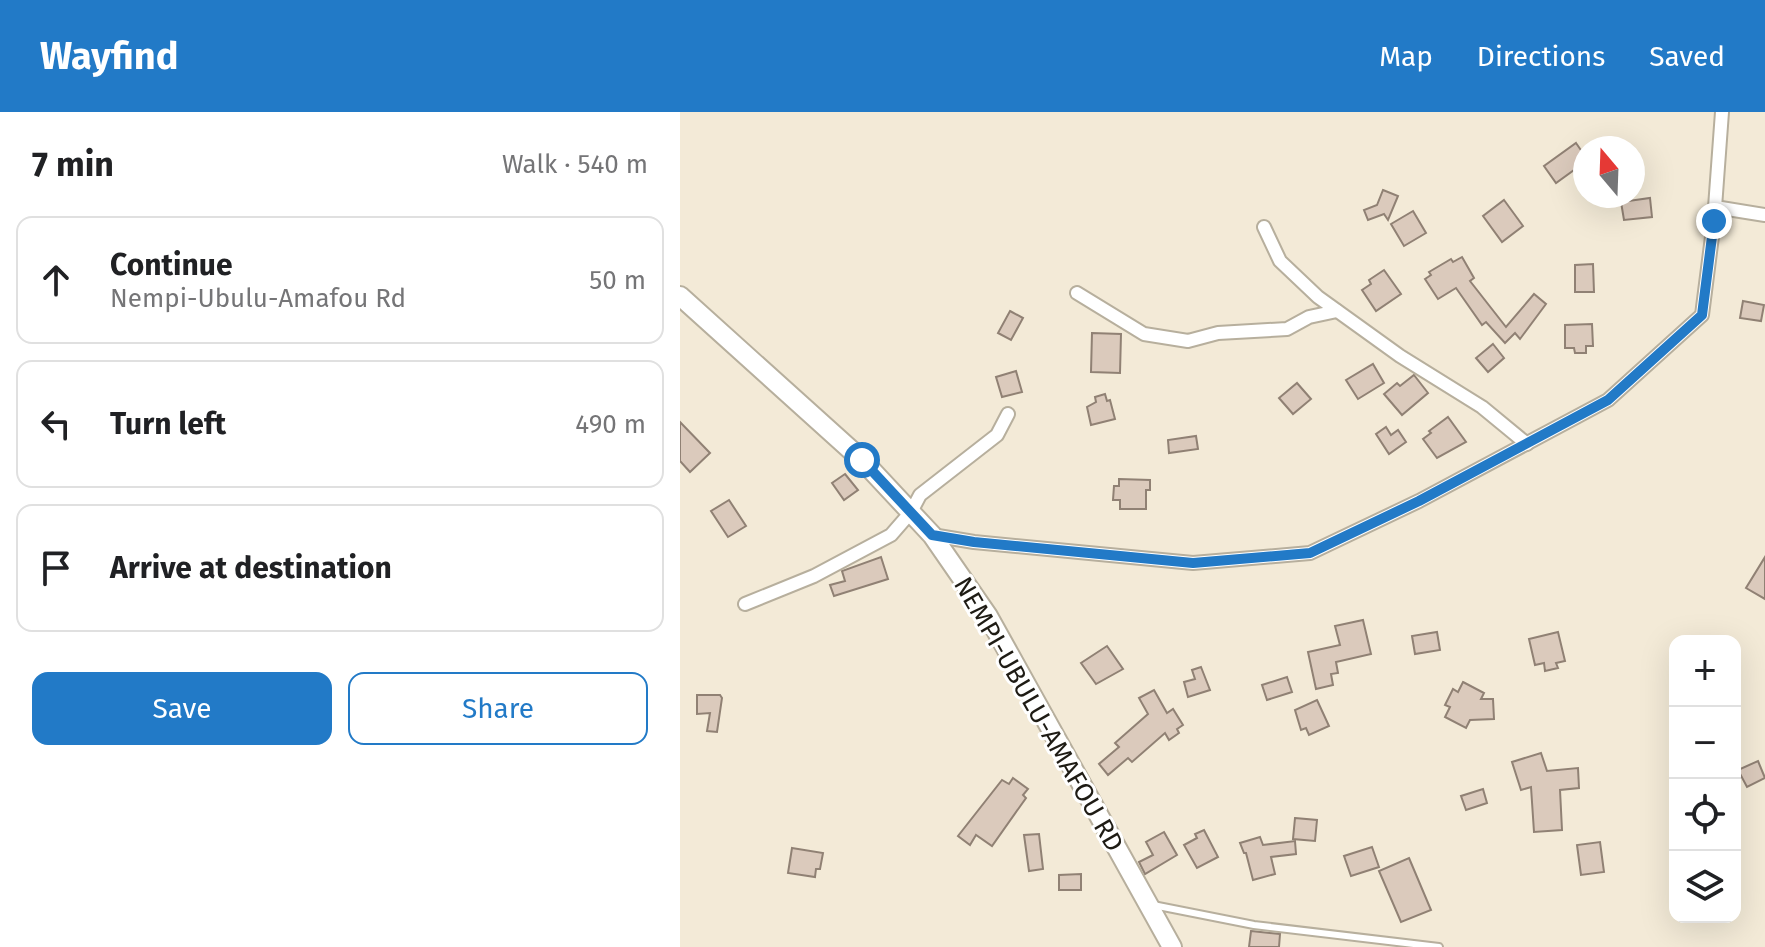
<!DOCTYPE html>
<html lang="en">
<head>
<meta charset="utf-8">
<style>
	:root { --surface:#fff; --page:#f2f2f2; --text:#202124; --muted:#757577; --line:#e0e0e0; --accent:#227ac7 }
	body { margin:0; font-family:"Fira Sans",sans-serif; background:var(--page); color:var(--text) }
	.controls { position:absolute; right:24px; bottom:24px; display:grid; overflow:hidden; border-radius:16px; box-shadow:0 8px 32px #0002 }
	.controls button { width:72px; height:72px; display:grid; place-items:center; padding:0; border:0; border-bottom:2px solid var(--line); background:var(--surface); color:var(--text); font:40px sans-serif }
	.compass { position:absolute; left:893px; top:24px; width:72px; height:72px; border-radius:50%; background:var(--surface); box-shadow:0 8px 32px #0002; rotate:341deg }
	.stop { position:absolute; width:24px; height:24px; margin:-18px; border:6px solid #227ac7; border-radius:50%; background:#fff }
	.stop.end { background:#227ac7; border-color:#fff; box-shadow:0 2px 8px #0008 }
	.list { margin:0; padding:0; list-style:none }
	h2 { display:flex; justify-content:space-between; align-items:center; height:104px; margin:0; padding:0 32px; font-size:34px }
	h2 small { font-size:26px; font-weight:400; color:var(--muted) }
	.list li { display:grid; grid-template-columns:52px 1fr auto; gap:24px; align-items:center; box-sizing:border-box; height:128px; margin:0 16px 16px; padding:0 16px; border:2px solid var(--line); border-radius:16px }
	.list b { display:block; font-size:30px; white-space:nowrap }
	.list p { margin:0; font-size:26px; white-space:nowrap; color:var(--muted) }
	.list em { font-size:26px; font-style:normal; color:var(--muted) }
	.actions { display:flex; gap:16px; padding:24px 32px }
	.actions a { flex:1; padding:18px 0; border:2px solid var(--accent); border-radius:16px; text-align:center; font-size:28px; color:var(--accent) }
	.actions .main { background:var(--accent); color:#fff }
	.icon { flex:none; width:44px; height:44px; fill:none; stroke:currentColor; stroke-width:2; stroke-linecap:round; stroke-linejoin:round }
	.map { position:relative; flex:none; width:1085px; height:835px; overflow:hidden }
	header { display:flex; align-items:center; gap:48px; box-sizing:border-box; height:112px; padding:0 40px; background:var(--accent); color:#fff }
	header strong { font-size:38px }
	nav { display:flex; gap:44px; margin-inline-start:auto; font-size:28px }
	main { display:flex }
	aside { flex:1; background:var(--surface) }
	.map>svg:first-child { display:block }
	.building { fill:#dbcabc; stroke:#908174; stroke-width:2 }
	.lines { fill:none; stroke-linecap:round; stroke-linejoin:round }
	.lane-casing { stroke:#b7af9d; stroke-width:10 }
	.street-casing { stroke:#b7af9d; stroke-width:16 }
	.secondary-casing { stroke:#b7af9d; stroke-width:22 }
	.lane { stroke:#fff; stroke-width:6 }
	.street { stroke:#fff; stroke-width:12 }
	.secondary { stroke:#fff; stroke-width:18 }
	.route { stroke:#227ac7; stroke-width:10 }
	.labels { text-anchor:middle; stroke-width:6; stroke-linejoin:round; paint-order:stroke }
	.street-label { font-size:26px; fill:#1e1b14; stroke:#fff }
</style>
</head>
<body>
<header>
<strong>Wayfind</strong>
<nav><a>Map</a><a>Directions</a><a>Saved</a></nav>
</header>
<main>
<aside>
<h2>7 min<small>Walk · 540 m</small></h2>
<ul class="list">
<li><svg class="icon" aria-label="ahead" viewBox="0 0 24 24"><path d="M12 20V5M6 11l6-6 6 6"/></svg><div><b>Continue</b><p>Nempi-Ubulu-Amafou Rd</p></div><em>50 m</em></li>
<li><svg class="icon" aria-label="left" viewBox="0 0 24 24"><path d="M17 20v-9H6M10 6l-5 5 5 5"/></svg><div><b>Turn left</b></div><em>490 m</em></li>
<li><svg class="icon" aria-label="arrive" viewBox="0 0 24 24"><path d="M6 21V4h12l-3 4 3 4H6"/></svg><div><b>Arrive at destination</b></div></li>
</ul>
<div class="actions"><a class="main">Save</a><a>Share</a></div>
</aside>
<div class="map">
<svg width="1085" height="835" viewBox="0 0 1085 835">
	<rect width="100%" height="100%" fill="#f3ead7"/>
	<g class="building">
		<path d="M 896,31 L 905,44 L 905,50 L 876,71 L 864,54 Z"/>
		<path d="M 703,78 L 718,84 L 708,108 L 704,102 L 688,108 L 684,98 L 697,93 Z"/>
		<path d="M 970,86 L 972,105 L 944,108 L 941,90 Z"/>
		<path d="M 824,88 L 843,114 L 822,130 L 803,104 Z"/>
		<path d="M 733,99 L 746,121 L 724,134 L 711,112 Z"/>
		<path d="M 782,145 L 794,166 L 790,169 L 826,215 L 854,182 L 866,192 L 840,227 L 835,221 L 825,231 L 806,210 L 802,213 L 776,176 L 758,187 L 745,167 L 751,163 L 749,160 L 771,147 L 773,150 Z"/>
		<path d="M 913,152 L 914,180 L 895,180 L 895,153 Z"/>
		<path d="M 704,158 L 721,182 L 696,199 L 682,178 L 691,172 L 689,168 Z"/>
		<path d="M 1063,189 L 1084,193 L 1081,209 L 1060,206 Z"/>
		<path d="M 330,199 L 343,206 L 331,228 L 318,221 Z"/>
		<path d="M 912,212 L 913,234 L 906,234 L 906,241 L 895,241 L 894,236 L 885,236 L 885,213 Z"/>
		<path d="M 412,221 L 441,222 L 440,261 L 411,260 Z"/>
		<path d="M 813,232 L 824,246 L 808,260 L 796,246 Z"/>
		<path d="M 693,252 L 704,271 L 678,287 L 666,268 Z"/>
		<path d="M 336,259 L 342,280 L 322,285 L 316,265 Z"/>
		<path d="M 734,263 L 748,281 L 722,303 L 704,282 L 717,271 L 720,274 Z"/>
		<path d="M 617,271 L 631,287 L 613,302 L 599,286 Z"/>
		<path d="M 425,282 L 427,289 L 430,288 L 435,307 L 411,313 L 407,295 L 416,290 L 415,285 Z"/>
		<path d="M 768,305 L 786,330 L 757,346 L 743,327 L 751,321 L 749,319 Z"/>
		<path d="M 0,310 L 30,341 L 10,360 L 0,349 Z"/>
		<path d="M 706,315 L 711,323 L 718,318 L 726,330 L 709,342 L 696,322 Z"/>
		<path d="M 516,324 L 518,337 L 489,341 L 488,328 Z"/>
		<path d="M 165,362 L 178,378 L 164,388 L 152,371 Z"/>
		<path d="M 439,367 L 470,368 L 470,378 L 466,378 L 466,397 L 440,397 L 440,388 L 433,388 L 434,374 L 439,374 Z"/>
		<path d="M 49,388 L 66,414 L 48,425 L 31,399 Z"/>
		<path d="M 201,445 L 208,467 L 154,484 L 150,473 L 165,469 L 162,459 Z"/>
		<path d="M 1085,445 L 1085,487 L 1066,476 Z"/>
		<path d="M 683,508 L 691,542 L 656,550 L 658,561 L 651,562 L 653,573 L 636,577 L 628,540 L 660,533 L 655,514 Z"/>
		<path d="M 757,520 L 760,538 L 735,542 L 732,524 Z"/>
		<path d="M 878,520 L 885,549 L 876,551 L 878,556 L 865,559 L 864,551 L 855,553 L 849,527 Z"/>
		<path d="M 427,534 L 443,557 L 416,572 L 401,551 Z"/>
		<path d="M 521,555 L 530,578 L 508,585 L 504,570 L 515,567 L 512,558 Z"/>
		<path d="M 607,565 L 612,580 L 587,588 L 582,573 Z"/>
		<path d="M 783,570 L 804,581 L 801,587 L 813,587 L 814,607 L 790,608 L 786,616 L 765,605 L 770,595 L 765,593 L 773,577 L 778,580 Z"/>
		<path d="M 474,578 L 487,601 L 493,597 L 503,613 L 497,617 L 499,621 L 489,628 L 485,621 L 452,650 L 448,646 L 428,663 L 419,652 L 439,635 L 435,631 L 468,602 L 459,586 Z"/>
		<path d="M 17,583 L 40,583 L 42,586 L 37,620 L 27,619 L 30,601 L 17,602 Z"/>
		<path d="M 637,588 L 649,614 L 629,623 L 626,616 L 621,618 L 615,598 Z"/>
		<path d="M 861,641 L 867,659 L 898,656 L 899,676 L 880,678 L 882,718 L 854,720 L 851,675 L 841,678 L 832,650 Z"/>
		<path d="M 1078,649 L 1085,666 L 1067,675 L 1058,658 Z"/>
		<path d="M 333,666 L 348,677 L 343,683 L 346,686 L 312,734 L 296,723 L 290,733 L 278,724 L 322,668 L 329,672 Z"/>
		<path d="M 803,677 L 807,691 L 786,698 L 781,684 Z"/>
		<path d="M 615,706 L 637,708 L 635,729 L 613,727 Z"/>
		<path d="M 524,718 L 538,745 L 517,756 L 504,733 L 517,726 L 515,722 Z"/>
		<path d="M 484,720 L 497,743 L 465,762 L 459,750 L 473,743 L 466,730 Z"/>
		<path d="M 359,722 L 363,757 L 349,759 L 344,723 Z"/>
		<path d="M 580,725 L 583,733 L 615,729 L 616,742 L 591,745 L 595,762 L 573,768 L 566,741 L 564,741 L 560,731 Z"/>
		<path d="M 920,730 L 924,760 L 901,763 L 897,733 Z"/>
		<path d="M 692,735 L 699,755 L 671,764 L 664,744 Z"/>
		<path d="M 112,736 L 143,741 L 140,757 L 136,757 L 135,765 L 108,761 Z"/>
		<path d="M 729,746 L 751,798 L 721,810 L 699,759 Z"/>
		<path d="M 401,762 L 401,778 L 379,778 L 379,763 Z"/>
		<path d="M 571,819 L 600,822 L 599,835 L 569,835 Z"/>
	</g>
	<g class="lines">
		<g class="lane-casing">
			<path id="lane" d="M 473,793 L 574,813 L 759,835"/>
		</g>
		<g class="street-casing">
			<g id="street">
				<path d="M 1035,95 L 1085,103"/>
				<path d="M 584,115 L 600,149 L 638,185 L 720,244 L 802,295 L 847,332"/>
				<path d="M 397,181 L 464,222 L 508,229 L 538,221 L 607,217 L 629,205 L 657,199"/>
				<path d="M 252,423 L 294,430 L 513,451 L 630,441 L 739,389 L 928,288 L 1022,203 L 1034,109 L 1042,0"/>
				<path d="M 65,492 L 134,464 L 211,423 L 231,400 L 240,383 L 317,323 L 328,302"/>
			</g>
		</g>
		<g class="secondary-casing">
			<path id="secondary" d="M 0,184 L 182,348 L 252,423 L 308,504 L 492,835"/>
		</g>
		<use href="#lane" class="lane"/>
		<use href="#street" class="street"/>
		<use href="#secondary" class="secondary"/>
	</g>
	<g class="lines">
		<path class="route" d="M 182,348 L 252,423 L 294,430 L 513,451 L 630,441 L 739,389 L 928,288 L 1022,203 L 1034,109"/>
	</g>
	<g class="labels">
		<g class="street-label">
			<text transform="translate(359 602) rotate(60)" y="9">NEMPI-UBULU-AMAFOU RD</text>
		</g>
	</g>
</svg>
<div class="controls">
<button>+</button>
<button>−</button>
<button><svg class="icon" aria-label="locate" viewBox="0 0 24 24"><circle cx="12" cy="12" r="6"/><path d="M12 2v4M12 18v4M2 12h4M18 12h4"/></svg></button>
<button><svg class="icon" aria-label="layers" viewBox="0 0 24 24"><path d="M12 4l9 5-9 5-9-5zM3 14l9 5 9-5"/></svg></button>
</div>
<svg class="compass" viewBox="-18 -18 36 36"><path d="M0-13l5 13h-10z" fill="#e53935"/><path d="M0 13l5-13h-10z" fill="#757577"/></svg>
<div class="stop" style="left:182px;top:348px"></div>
<div class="stop end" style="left:1034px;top:109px"></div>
</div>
</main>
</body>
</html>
